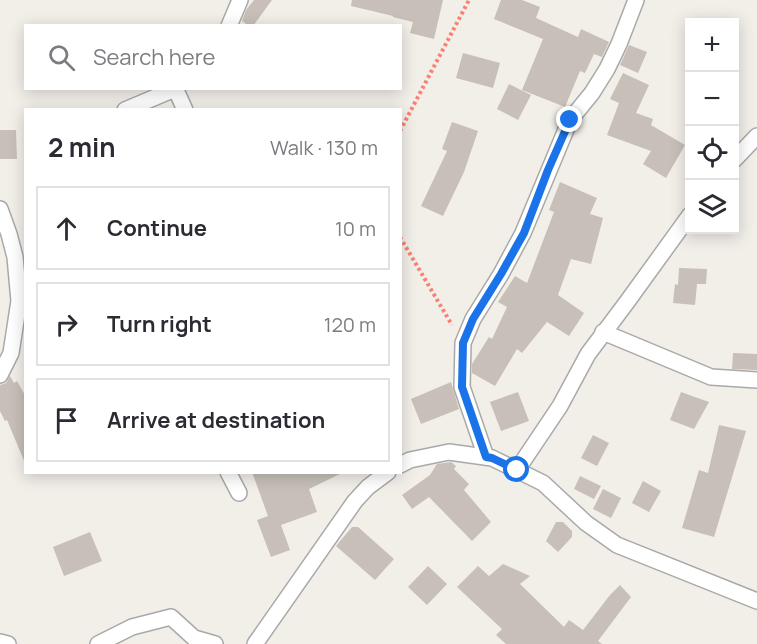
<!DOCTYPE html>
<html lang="en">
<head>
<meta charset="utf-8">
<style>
	:root { --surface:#fff; --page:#f7f7f7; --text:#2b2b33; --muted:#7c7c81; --line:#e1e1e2 }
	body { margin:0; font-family:Manrope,sans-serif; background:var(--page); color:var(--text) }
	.controls { position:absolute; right:18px; top:18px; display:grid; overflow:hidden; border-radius:0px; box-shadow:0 3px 15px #0003 }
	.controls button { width:54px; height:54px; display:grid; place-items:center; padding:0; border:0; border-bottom:2px solid var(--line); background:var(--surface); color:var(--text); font:30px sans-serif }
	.stop { position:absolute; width:18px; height:18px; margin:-14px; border:4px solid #1a73e8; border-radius:50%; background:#fff }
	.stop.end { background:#1a73e8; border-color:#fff; box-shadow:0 2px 6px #0008 }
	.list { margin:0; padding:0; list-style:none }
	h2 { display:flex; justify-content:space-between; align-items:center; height:78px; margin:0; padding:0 24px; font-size:26px }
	h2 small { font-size:20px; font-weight:400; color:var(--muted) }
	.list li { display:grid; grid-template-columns:39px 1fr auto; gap:18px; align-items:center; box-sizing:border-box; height:84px; margin:0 12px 12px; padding:0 12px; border:2px solid var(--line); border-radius:0px }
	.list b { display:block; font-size:22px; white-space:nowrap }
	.list em { font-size:20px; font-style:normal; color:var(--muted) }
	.icon { flex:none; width:33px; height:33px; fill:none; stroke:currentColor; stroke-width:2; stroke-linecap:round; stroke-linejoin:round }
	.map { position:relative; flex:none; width:757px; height:644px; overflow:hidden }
	.search { position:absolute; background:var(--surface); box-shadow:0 3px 15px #0003; left:24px; top:24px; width:378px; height:66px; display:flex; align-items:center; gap:15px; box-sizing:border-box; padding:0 21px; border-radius:0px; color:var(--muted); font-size:22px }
	.panel { position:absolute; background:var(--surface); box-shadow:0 3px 15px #0003; left:24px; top:108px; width:378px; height:366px; border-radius:0px }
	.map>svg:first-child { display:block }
	.building { fill:#c7bfb8 }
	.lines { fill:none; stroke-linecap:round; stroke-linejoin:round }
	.minor-casing { stroke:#a9a9a9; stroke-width:18 }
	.path { stroke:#fa8072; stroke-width:4; stroke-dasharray:3 3; stroke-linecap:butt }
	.minor { stroke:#fff; stroke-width:15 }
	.route { stroke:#1a73e8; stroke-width:8 }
</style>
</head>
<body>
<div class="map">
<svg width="757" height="644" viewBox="0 0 757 644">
	<rect width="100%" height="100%" fill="#f2efe9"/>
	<g class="building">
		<path d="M 254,0 L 272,0 L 253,26 L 249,26 L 242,21 L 246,10 Z"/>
		<path d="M 352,0 L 443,0 L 434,39 L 410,33 L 413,22 L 393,17 L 393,16 L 351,6 Z"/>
		<path d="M 501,0 L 522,0 L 540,7 L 536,18 L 578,37 L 581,29 L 609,42 L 602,57 L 594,54 L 585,73 L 580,71 L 565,107 L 522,90 L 543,39 L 494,19 Z"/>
		<path d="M 629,45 L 647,52 L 638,73 L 620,65 Z"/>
		<path d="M 463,53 L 500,63 L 493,88 L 456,78 Z"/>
		<path d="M 623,73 L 649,85 L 636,113 L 653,119 L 651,125 L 685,145 L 666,178 L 643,164 L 651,151 L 607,135 L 619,103 L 610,99 Z"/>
		<path d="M 509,84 L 531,95 L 518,120 L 497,109 Z"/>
		<path d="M 452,122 L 478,131 L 464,172 L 443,216 L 421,206 L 447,151 L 442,149 Z"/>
		<path d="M 0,130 L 16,130 L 17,159 L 0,159 Z"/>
		<path d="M 560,182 L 597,198 L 590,214 L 603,218 L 591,264 L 571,259 L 558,295 L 584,313 L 569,336 L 547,322 L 522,353 L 517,349 L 495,386 L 472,373 L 472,364 L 489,337 L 492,339 L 507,307 L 498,302 L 515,276 L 527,283 L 554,212 L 549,210 Z"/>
		<path d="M 679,268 L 707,269 L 706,284 L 697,284 L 695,305 L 673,303 L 675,284 L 678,285 Z"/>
		<path d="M 733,353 L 757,354 L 757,370 L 732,369 Z"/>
		<path d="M 10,376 L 14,383 L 17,381 L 26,397 L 25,463 L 7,420 L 5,421 L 0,411 L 0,385 L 6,383 Z"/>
		<path d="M 451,382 L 459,409 L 421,424 L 411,399 Z"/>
		<path d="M 518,392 L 529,421 L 501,431 L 490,402 Z"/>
		<path d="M 681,392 L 709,402 L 694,429 L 670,420 Z"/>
		<path d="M 719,425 L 746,431 L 714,537 L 682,528 L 699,470 L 708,473 Z"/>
		<path d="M 593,435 L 609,443 L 597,466 L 581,458 Z"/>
		<path d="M 451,462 L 456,466 L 454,469 L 469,484 L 464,490 L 491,522 L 472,541 L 429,497 L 412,509 L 402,495 L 430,475 L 437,464 Z"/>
		<path d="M 252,472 L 344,472 L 309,489 L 317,512 L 281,525 L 290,550 L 271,557 L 257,520 L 268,516 Z"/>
		<path d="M 580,476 L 601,486 L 594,499 L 574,489 Z"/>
		<path d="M 643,481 L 661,491 L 649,512 L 632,503 Z"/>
		<path d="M 603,489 L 621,498 L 611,518 L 593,509 Z"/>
		<path d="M 556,522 L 563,522 L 572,531 L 572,537 L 558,552 L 546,541 Z"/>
		<path d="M 352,527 L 358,527 L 394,559 L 375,580 L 336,546 Z"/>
		<path d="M 90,532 L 102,561 L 64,576 L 53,547 Z"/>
		<path d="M 503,564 L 530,576 L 520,584 L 564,627 L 569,620 L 583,630 L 610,595 L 620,585 L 631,597 L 598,641 L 602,644 L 506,644 L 496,635 L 502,629 L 457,587 L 478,566 L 489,576 Z"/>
		<path d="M 428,566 L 447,584 L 427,605 L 408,587 Z"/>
	</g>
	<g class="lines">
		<g class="minor-casing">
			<g id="minor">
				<path d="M 229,26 L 240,0"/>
				<path d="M 176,90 L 185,110"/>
				<path d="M 125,110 L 177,88"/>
				<path d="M 734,160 L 757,136"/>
				<path d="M 0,209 L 9,234 L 15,257 L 19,301 L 11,353 L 0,375"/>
				<path d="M 603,332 L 711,377 L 757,380"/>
				<path d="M 486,457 L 462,387 L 463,343 L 473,319 L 501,274 L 523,233 L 570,120 L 592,93 L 607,69 L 619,44 L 636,0"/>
				<path d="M 400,465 L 410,460 L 449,452 L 492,458 L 543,483 L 586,523 L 617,545 L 757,601"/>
				<path d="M 517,470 L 560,406 L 588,354 L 627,302 L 690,215"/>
				<path d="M 228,472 L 239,493"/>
				<path d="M 0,642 L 8,644"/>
				<path d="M 98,644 L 132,627 L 171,617 L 194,638 L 215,644"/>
				<path d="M 255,644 L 355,501 L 368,487 L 388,472"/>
			</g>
		</g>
		<g class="path">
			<path d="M 400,131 L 469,0"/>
			<path d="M 400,237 L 452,325"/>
		</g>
		<use href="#minor" class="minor"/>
	</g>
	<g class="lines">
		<path class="route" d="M 517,470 L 492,458 L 486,457 L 462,387 L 463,343 L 473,319 L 501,274 L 524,233 L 548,170 L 570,120"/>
	</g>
</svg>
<div class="controls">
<button>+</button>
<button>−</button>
<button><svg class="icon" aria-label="locate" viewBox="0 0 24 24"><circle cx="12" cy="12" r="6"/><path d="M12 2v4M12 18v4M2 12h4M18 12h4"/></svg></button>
<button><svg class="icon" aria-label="layers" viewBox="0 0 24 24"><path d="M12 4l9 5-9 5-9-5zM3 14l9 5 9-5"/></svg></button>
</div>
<div class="stop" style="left:517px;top:470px"></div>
<div class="stop end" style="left:570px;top:120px"></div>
<div class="search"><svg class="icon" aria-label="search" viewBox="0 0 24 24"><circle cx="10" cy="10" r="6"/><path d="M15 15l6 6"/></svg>Search here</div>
<section class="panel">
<h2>2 min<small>Walk · 130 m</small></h2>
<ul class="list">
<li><svg class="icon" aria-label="ahead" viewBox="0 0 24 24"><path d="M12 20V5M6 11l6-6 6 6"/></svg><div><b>Continue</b></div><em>10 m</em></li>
<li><svg class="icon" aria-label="right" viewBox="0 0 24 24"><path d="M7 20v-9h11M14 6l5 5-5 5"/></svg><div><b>Turn right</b></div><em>120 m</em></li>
<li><svg class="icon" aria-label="arrive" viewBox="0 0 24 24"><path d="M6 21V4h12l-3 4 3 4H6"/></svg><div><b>Arrive at destination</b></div></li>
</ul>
</section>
</div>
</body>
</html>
